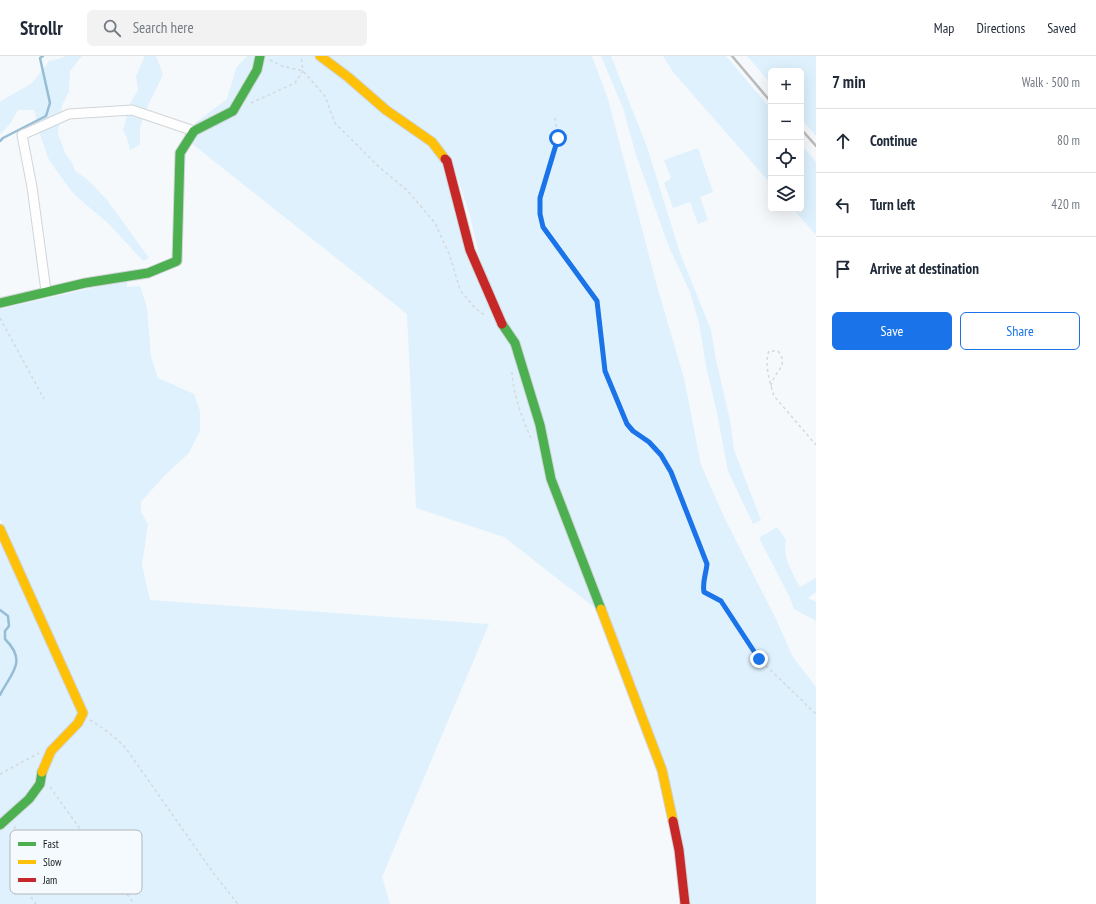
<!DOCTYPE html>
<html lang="en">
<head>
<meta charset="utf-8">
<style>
	:root { --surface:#fff; --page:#f2f2f3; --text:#1f2937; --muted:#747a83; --line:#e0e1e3; --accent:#1a73e8 }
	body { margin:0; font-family:"PT Sans Narrow",sans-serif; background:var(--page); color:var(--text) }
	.controls { position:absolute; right:12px; top:12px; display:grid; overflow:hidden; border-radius:6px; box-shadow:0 4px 16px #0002 }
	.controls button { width:36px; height:36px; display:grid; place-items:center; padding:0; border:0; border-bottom:1px solid var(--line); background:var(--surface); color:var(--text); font:20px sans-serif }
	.stop { position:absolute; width:12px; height:12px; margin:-9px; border:3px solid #1a73e8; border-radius:50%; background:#fff }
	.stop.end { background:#1a73e8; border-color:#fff; box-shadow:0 1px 4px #0008 }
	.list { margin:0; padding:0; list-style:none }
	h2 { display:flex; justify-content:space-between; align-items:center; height:52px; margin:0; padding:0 16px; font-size:17px }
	h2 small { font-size:13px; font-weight:400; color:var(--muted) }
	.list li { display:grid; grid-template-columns:26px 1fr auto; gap:12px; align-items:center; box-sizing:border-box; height:64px; padding:0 16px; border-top:1px solid var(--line) }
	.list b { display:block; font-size:15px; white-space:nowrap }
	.list em { font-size:13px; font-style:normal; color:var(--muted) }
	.actions { display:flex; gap:8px; padding:12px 16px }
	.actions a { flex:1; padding:9px 0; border:1px solid var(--accent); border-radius:6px; text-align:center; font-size:14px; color:var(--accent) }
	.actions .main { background:var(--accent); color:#fff }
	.icon { flex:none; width:22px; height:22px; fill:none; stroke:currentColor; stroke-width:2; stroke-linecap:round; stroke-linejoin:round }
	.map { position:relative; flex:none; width:816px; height:848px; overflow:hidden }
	header { display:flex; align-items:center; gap:24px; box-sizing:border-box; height:56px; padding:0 20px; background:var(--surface); border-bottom:1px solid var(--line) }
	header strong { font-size:19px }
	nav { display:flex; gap:22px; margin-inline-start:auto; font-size:14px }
	.search { width:280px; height:36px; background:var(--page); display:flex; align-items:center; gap:10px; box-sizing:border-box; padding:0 14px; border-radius:6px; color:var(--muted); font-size:15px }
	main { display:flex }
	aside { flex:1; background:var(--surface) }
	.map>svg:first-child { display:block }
	.green { fill:#def1fd }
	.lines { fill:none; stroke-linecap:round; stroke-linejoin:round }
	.stream { stroke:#96bdd3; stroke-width:2.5 }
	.street-casing { stroke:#d1d5d8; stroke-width:11 }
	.fast-casing { stroke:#d1d5d8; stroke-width:11 }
	.slow-casing { stroke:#d1d5d8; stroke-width:11 }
	.jam-casing { stroke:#d1d5d8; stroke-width:11 }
	.path { stroke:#d7d8d9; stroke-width:1.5; stroke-dasharray:3 3; stroke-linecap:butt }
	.street { stroke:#fefeff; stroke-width:9 }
	.fast { stroke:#4caf50; stroke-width:9 }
	.slow { stroke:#ffc107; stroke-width:9 }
	.jam { stroke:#c62828; stroke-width:9 }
	.rail { stroke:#babbbb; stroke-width:2.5 }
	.route { stroke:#1a73e8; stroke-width:5 }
	.key { fill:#f4fafe; stroke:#b1b6ba; stroke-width:1 }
	.key-label { font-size:11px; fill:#14191d }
</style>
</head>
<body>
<header>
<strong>Strollr</strong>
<div class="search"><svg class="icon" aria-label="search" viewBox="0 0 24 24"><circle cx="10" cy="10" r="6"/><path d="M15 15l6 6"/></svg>Search here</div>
<nav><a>Map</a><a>Directions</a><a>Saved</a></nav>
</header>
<main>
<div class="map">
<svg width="816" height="848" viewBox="0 0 816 848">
	<rect width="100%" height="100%" fill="#f6f9fc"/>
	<g class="green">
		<path d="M 65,0 L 82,0 L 70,15 L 69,36 L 62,49 L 58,78 L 66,99 L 72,106 L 75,115 L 87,123 L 107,144 L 149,202 L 143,205 L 109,168 L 84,147 L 72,136 L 64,125 L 49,104 L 40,79 L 34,54 L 18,54 L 10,68 L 0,78 L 0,47 L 1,45 L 32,27 L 49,5 L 62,2 Z"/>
		<path d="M 144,0 L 156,0 L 163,18 L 146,54 L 140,72 L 140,89 L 130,94 L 127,82 L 123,74 L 130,48 L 138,34 L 136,20 L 144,2 Z"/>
		<path d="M 247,0 L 314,0 L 429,89 L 443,107 L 513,292 L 595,552 L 504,481 L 416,452 L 407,258 L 191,87 L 198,78 L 195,67 L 227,43 L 236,12 Z"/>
		<path d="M 327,0 L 592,0 L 608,43 L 657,230 L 684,322 L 701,409 L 726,465 L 776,563 L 793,601 L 816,631 L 816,848 L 690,848 L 682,788 L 564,451 L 479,199 L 470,160 L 452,104 Z"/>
		<path d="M 601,0 L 611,0 L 647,91 L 680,197 L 711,274 L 716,304 L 730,364 L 734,394 L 761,464 L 753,468 L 728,415 L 717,357 L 706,310 L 699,267 L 690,236 L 669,191 L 636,99 L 623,52 Z"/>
		<path d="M 663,0 L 726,0 L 771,53 L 771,128 L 673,16 Z"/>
		<path d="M 747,0 L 816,0 L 816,80 L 801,63 L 801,15 L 771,15 L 771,28 Z"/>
		<path d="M 801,88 L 816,106 L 816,179 L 793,153 L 801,153 Z"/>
		<path d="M 698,92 L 713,136 L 700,141 L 708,164 L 698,168 L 690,146 L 673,152 L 664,127 L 671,122 L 664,104 Z"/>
		<path d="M 127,224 L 127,231 L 140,230 L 147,251 L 151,301 L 158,322 L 194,338 L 200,355 L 200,375 L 189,397 L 164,420 L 141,446 L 141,456 L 148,468 L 142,509 L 150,544 L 489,568 L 382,821 L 390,848 L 0,848 L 0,489 L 11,483 L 0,463 L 0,253 Z"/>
		<path d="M 777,471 L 786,484 C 782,501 792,516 800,531 L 816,522 L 816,536 L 808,542 L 816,546 L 816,565 L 794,553 L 790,542 L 759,482 Z"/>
	</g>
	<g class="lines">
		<g class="stream">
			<path d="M 0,85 L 3,82 L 46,60 L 50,47 L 40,2 L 43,0"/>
			<path d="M 0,554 L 8,560 L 9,570 L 5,575 L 5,583 C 28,606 11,617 0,639"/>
		</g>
		<g class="street-casing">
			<path id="street" d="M 46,235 L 32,131 L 22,79 L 69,58 L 132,54 L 194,75"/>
		</g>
		<g class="fast-casing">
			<g id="fast">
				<path d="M 0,247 L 85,227 L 148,217 L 177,205 L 180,97 L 194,75 L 233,55 L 257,14 L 260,0"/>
				<path d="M 502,268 L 515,287 L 540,369 L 551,423 L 601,553"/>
				<path d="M 0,769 L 29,743 L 40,728 L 42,716"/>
			</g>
		</g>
		<g class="slow-casing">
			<g id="slow">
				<path d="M 320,0 L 348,21 L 386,54 L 432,86 L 445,103"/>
				<path d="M 0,473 L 83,657 L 78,667 L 51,695 L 42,716"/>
				<path d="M 601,553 L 662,714 L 673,765"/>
			</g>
		</g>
		<g class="jam-casing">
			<g id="jam">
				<path d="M 445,103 L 447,105 L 470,194 L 502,268"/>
				<path d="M 673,765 L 679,794 L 685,848"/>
			</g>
		</g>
		<g class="path">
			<path d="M 270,4 L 282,10 L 303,15 L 325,40 L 335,67 L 379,111 L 407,134 L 435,167 L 450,200 L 460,234 L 476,253 L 486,260"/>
			<path d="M 251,47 L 295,27 L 303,15 L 301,0"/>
			<path d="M 555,62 L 558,83 L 540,142 L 539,158 L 543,171 L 597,245 L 605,315 L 622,358 L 627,368 L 633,375 L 649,386 L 661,399 L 671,416 L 707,508 C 706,518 702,527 704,537 L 721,545 L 759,603 L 816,658"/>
			<path d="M 0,262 L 44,343"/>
			<path d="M 512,316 C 513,337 522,363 531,382"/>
			<path d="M 771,330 C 774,315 790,310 778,295 L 769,295 C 764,308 770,327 774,340 L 816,389"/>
			<path d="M 90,664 C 106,674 122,685 132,701 L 214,818 L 238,848"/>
			<path d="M 0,718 L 39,697"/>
			<path d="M 50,731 L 134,848"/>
			<path d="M 15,770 L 10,811 L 36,848"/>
		</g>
		<use href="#street" class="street"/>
		<use href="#fast" class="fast"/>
		<use href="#slow" class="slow"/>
		<use href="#jam" class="jam"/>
		<g class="rail">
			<path d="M 732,0 L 771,46"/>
			<path d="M 801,73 L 816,90"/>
		</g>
	</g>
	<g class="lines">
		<path class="route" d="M 558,82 L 540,142 L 540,158 L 543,171 L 597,245 L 605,315 L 627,368 L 633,375 L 649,386 L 661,399 L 671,416 L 707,508 C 706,518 702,527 704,536 L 721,545 L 759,603"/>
	</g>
	<rect x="10" y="774" width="132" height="64" rx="6" class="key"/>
	<rect x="18" y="786" width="18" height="4" fill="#4caf50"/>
	<rect x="18" y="804" width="18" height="4" fill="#ffc107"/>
	<rect x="18" y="822" width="18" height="4" fill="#c62828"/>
	<g class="key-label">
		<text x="43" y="792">Fast</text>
		<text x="43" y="810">Slow</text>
		<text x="43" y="828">Jam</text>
	</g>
</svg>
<div class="controls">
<button>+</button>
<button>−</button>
<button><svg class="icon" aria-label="locate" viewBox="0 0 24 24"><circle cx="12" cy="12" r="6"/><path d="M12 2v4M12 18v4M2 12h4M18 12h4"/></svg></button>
<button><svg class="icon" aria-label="layers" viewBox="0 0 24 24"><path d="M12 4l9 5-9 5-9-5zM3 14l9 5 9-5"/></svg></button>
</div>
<div class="stop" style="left:558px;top:82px"></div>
<div class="stop end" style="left:759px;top:603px"></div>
</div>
<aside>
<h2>7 min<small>Walk · 500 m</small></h2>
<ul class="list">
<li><svg class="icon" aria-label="ahead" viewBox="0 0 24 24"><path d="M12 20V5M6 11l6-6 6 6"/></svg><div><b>Continue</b></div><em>80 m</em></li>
<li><svg class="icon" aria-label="left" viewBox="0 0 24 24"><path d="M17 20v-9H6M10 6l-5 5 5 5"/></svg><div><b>Turn left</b></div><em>420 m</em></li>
<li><svg class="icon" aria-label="arrive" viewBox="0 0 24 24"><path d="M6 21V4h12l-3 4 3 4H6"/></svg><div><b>Arrive at destination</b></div></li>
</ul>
<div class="actions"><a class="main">Save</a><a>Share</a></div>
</aside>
</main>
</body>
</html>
